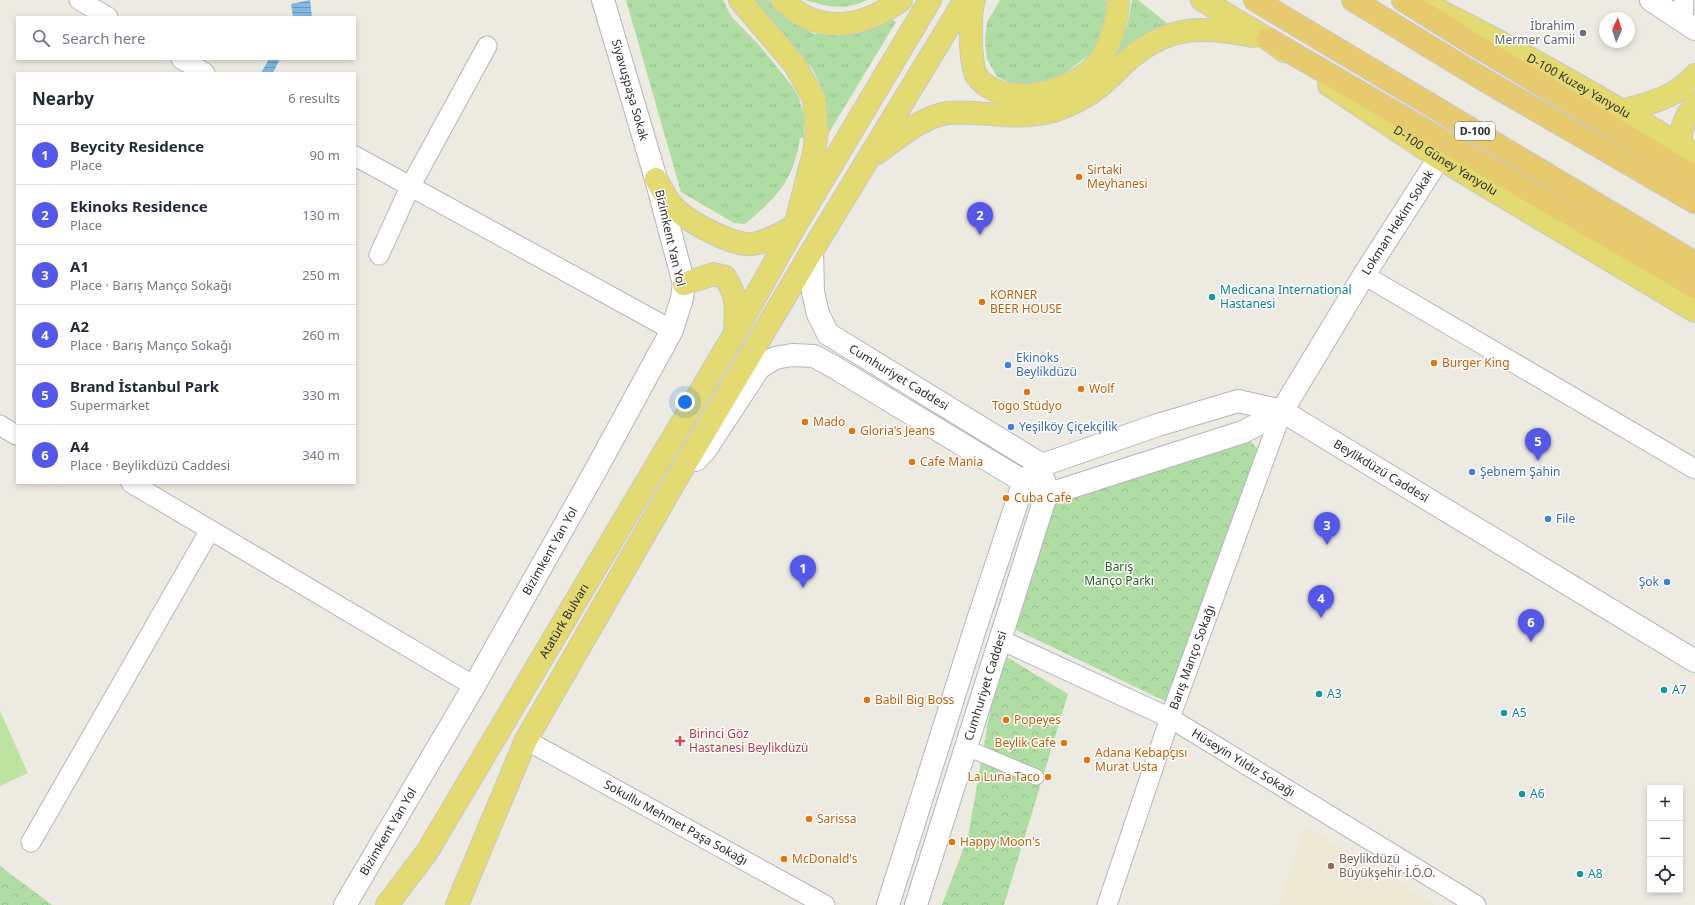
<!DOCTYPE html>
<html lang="en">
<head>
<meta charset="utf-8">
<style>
	:root { --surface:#fff; --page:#f6f6f7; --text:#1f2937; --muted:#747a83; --line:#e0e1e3; --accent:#5458e8 }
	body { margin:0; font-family:"Noto Sans",sans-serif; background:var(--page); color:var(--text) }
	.controls { position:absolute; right:12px; bottom:12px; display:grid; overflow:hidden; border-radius:0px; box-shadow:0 2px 6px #0003 }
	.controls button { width:36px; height:36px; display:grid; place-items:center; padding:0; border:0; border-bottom:1px solid var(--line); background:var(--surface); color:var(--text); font:20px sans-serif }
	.compass { position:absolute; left:1599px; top:12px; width:36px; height:36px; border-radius:50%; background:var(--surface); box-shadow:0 2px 6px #0003; rotate:4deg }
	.you { position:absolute; left:685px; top:402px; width:14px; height:14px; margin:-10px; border:3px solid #fff; border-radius:50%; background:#1a73e8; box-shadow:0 0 0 6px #1a73e833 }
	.badge { display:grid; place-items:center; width:26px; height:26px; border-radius:50%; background:var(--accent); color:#fff; font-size:13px; font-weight:700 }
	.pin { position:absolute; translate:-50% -33px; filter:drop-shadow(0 1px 2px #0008) }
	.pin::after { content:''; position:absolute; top:21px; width:14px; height:12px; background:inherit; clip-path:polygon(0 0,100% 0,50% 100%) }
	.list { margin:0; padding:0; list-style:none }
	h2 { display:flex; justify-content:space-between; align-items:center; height:52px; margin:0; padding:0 16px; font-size:17px }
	h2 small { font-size:13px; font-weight:400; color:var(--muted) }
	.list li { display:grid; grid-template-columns:26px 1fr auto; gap:12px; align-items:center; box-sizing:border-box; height:60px; padding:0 16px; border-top:1px solid var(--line) }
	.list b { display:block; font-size:15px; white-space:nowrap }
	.list p { margin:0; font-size:13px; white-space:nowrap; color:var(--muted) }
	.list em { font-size:13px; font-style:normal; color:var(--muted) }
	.icon { flex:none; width:22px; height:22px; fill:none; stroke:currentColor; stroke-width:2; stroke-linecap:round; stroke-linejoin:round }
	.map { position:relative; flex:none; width:1695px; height:905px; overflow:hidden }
	.search { position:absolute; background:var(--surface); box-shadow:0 2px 6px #0003; left:16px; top:16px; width:340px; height:44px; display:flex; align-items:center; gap:10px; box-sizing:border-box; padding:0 14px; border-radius:0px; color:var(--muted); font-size:15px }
	.panel { position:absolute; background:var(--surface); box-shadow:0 2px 6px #0003; left:16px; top:72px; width:340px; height:412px; border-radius:0px }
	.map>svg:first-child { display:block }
	.education { fill:#ece8d3 }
	.grass { fill:url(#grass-tufts) }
	.forest { fill:url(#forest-crowns) }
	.pitch { fill:#bde3a1 }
	.water { fill:url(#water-rules) }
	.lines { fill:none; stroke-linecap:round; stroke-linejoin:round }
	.pedestrian-casing { stroke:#b5b5bf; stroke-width:17 }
	.minor-casing { stroke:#b5b5bf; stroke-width:21 }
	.tertiary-casing { stroke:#b5b5bf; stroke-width:24 }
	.secondary-casing { stroke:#b5b5bf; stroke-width:24 }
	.primary-casing { stroke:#c8c8c8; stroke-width:24 }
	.trunk-casing { stroke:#c8c8c8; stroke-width:24 }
	.pedestrian { stroke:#fff; stroke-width:15 }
	.minor { stroke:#fff; stroke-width:19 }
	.tertiary { stroke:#fff; stroke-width:22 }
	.secondary { stroke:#fff; stroke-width:22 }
	.primary { stroke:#e3da71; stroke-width:22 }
	.trunk { stroke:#e8ca6e; stroke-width:22 }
	.worship-dot { fill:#6b7280; stroke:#fff; stroke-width:1.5 }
	.food-dot { fill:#e8710a; stroke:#fff; stroke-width:1.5 }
	.culture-dot { fill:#0f9aa8; stroke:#fff; stroke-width:1.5 }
	.shop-dot { fill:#3f7fe0; stroke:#fff; stroke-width:1.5 }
	.health-dot { fill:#e0444e; stroke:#fff; stroke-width:1.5 }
	.education-dot { fill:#8d6e63; stroke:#fff; stroke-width:1.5 }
	.labels { text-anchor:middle; stroke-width:3; stroke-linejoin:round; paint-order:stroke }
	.shield { fill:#fff; stroke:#6c6c6c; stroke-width:1 }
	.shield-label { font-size:11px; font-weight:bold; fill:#2d2d2d }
	.worship-label { font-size:12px; fill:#5b616d; stroke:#fff; text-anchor:end }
	.street-label { font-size:12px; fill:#2d2d2d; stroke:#fff }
	.food-label { font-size:12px; fill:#c56008; stroke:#fff; text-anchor:start }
	.culture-label { font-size:12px; fill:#0d838f; stroke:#fff; text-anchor:start }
	.shop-label { font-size:12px; fill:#366cbe; stroke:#fff; text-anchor:start }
	.park-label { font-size:12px; fill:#266423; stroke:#fff }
	.health-label { font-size:12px; fill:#be3a42; stroke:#fff; text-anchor:start }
	.education-label { font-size:12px; fill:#785e54; stroke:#fff; text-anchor:start }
</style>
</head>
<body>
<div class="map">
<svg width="1695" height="905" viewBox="0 0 1695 905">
	<defs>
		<pattern id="grass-tufts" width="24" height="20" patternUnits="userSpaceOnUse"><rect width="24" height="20" fill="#afdda4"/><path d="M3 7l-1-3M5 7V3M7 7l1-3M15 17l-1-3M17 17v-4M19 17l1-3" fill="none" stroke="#97be8e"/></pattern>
		<pattern id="forest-crowns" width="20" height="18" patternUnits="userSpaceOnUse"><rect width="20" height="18" fill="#afdda4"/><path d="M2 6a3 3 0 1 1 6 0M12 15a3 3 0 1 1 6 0" fill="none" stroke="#97be8e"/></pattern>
		<pattern id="water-rules" width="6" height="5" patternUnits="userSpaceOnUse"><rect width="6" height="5" fill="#81b9e3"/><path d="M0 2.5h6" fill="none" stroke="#6a97b8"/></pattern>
	</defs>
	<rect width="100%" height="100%" fill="#edeae2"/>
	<path class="education" d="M 1305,827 L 1435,905 L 1279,905 Z"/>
	<g class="grass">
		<path d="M 626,0 L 723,0 L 731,16 L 760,46 L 792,86 L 799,98 L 804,116 L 804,138 L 800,138 C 794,180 777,197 745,224 L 734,223 L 681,192 Z"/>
		<path d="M 750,0 L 769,0 L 786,17 L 814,34 L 854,33 L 891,18 L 896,22 L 827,136 L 827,115 L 825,95 L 812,68 Z"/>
		<path d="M 805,0 L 867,0 C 843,11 829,7 805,0 Z"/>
		<path d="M 1000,0 L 1105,0 L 1109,8 L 1103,31 L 1095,48 L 1085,58 L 1061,76 L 1043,85 L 1016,85 L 997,77 L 987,59 L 985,41 L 987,22 Z"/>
		<path d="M 1132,0 L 1138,0 L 1168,24 L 1106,67 L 1127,27 Z"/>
	</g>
	<g class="forest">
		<path d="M 1249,440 L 1259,450 L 1169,703 L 1004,624 L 1051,499 Z"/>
		<path d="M 1000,653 L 1068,694 L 1004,905 L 942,905 L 968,837 Z"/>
		<path d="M 0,866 L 52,905 L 0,905 Z"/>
	</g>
	<path class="pitch" d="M 0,711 L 28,773 L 0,786 Z"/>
	<g class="water">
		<path d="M 310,0 L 312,17 L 293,17 L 291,4 Z"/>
		<path d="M 269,59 L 280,59 L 273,73 L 261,73 Z"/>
	</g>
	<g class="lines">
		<g class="pedestrian-casing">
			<path id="pedestrian" d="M 967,748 L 1036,777"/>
		</g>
		<g class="minor-casing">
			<g id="minor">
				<path d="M 79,0 L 108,17"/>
				<path d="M 1683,21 L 1684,0"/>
				<path d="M 181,59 L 205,73"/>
				<path d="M 355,156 L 672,330"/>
				<path d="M 379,255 L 410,187 L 487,46"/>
				<path d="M 1364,275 L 1695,469"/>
				<path d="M 0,425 L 16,435"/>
				<path d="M 131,483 L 474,686"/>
				<path id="s1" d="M 1001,640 L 1170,718 L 1476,905"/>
				<path id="s2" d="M 526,740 L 825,905"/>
				<path d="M 31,842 L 210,530"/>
				<path id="s3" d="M 1107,905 L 1170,718 L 1282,411"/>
			</g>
		</g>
		<g class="tertiary-casing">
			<g id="tertiary">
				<path d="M 1651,0 L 1695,29"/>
				<path id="s4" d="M 1282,411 L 1695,661"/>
				<path id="s5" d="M 345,905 L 474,686 L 593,475 L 672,330 L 682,298 L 684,284 L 656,179 L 603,0"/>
			</g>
		</g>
		<g class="secondary-casing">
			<g id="secondary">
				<path id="s6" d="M 812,251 L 813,292 L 818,314 L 828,334 L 1042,465"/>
				<path id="s7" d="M 1282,411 L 1364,275 L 1439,158"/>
				<path d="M 696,460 L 706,449 L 759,368 L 775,358 L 792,355 L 814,356 L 834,367 L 1046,495 L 1243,432 L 1282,411"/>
				<path d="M 888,905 L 975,629 L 1024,481 L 1042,465 L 1158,425 L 1238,401 L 1282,411"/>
				<path id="s8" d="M 916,905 L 1046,495 L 1044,480"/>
			</g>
		</g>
		<g class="primary-casing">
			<g id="primary">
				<path d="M 782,0 C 819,36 863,28 901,0"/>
				<path d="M 974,0 C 970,11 971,25 971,36 C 970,43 973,70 976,75 C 999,110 1070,93 1094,67 C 1110,50 1117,23 1118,0"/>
				<path d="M 1202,0 L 1268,39 L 1284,51"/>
				<path id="s9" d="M 1420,1 C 1514,47 1605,100 1695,154"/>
				<path id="s10" d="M 1329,85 L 1439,158 L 1695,311"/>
				<path d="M 1621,111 C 1648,104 1677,97 1695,75"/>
				<path d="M 1681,145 C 1680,129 1684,117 1695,105"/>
				<path d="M 877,153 C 896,139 916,122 939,115 C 950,111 963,113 975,113 C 1001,115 1028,118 1053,111 C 1074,104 1093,94 1108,79 C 1115,73 1121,66 1128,60 C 1168,25 1203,26 1253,36"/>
				<path d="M 656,179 C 661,188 666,198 672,205 C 684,220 734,247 753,244 C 769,241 782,233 795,226 L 814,153 L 817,130 L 814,99 L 795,65 L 740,0"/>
				<path d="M 684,284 L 713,274 L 725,277 C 738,297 736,307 735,330"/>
				<path id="s11" d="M 387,905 L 427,852 L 735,333 L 795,226 L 930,0"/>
				<path d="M 457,905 L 526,740 L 673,485 L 812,251 L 965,0"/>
			</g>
		</g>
		<g class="trunk-casing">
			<g id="trunk">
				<path d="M 1255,0 L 1695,263"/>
				<path d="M 1353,0 L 1481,78 L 1695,202"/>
				<path d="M 1403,0 L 1475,45 L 1695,177"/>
				<path d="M 1268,39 L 1695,287"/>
			</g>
		</g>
		<use href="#pedestrian" class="pedestrian"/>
		<use href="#minor" class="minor"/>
		<use href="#tertiary" class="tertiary"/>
		<use href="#secondary" class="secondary"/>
		<use href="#primary" class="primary"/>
		<use href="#trunk" class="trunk"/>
	</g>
	<circle class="worship-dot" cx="1583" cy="33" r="4"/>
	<g class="food-dot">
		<circle cx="1079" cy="177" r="4"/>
		<circle cx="982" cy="302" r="4"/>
		<circle cx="1434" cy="363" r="4"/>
		<circle cx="1081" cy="389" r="4"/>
		<circle cx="1027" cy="392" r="4"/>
		<circle cx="805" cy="422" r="4"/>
		<circle cx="852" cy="431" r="4"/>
		<circle cx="912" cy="462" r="4"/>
		<circle cx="1006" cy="498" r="4"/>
		<circle cx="867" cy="700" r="4"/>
		<circle cx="1006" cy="720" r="4"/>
		<circle cx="1064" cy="743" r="4"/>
		<circle cx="1087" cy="760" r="4"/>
		<circle cx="1048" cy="777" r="4"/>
		<circle cx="809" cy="819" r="4"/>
		<circle cx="952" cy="842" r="4"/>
		<circle cx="784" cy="859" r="4"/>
	</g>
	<g class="culture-dot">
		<circle cx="1212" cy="297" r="4"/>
		<circle cx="1664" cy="690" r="4"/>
		<circle cx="1319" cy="694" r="4"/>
		<circle cx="1504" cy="713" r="4"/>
		<circle cx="1522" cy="794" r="4"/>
		<circle cx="1580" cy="874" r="4"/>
	</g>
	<g class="shop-dot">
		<circle cx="1008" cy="365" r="4"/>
		<circle cx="1011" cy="427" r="4"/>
		<circle cx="1472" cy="472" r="4"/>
		<circle cx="1548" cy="519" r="4"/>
		<circle cx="1667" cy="582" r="4"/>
	</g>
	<path class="health-dot" d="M678 735h4v4h4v4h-4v4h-4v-4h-4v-4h4z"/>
	<circle class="education-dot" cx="1331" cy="866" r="4"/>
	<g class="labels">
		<rect class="shield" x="1455" y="122" width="40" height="18" rx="3"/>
		<g class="shield-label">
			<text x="1475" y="135">D-100</text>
		</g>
		<g class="worship-label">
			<text x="1575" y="30">İbrahim<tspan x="1575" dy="14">Mermer Camii</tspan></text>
		</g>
		<g class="street-label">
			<text dy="4" stroke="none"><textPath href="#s9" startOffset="180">D-100 Kuzey Yanyolu</textPath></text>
			<text transform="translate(630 90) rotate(74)" y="4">Siyavuşpaşa Sokak</text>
			<text dy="4" stroke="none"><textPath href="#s10" startOffset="139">D-100 Güney Yanyolu</textPath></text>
			<text dy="4" stroke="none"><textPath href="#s7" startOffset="221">Lokman Hekim Sokak</textPath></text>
			<text transform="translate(670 238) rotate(77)" y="4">Bizimkent Yan Yol</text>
			<text dy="4" stroke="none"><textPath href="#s6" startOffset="169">Cumhuriyet Caddesi</textPath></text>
			<text dy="4" stroke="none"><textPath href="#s4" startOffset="116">Beylikdüzü Caddesi</textPath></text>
			<text dy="4" stroke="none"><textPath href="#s5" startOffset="409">Bizimkent Yan Yol</textPath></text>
			<text dy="4" stroke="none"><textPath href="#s11" startOffset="335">Atatürk Bulvarı</textPath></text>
			<text dy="4" stroke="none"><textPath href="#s3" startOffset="262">Barış Manço Sokağı</textPath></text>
			<text dy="4" stroke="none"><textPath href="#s8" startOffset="230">Cumhuriyet Caddesi</textPath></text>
			<text dy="4" stroke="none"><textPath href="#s1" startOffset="272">Hüseyin Yıldız Sokağı</textPath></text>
			<text dy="4" stroke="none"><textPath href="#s2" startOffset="171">Sokullu Mehmet Paşa Sokağı</textPath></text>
			<text dy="4" stroke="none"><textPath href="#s5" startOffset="85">Bizimkent Yan Yol</textPath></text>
		</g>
		<g class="food-label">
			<text x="1087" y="174">Sirtaki<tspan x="1087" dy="14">Meyhanesi</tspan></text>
			<text x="990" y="299">KORNER<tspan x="990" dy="14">BEER HOUSE</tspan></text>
			<text x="1442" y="367">Burger King</text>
			<text x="1089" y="393">Wolf</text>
			<text x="1027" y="410" text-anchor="middle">Togo Stüdyo</text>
			<text x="813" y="426">Mado</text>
			<text x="860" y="435">Gloria's Jeans</text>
			<text x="920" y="466">Cafe Mania</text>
			<text x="1014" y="502">Cuba Cafe</text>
			<text x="875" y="704">Babil Big Boss</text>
			<text x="1014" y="724">Popeyes</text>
			<text x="1056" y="747" text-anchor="end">Beylik Cafe</text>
			<text x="1095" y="757">Adana Kebapçısı<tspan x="1095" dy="14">Murat Usta</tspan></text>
			<text x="1040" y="781" text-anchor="end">La Luna Taco</text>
			<text x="817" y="823">Sarissa</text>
			<text x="960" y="846">Happy Moon's</text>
			<text x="792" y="863">McDonald's</text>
		</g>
		<g class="culture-label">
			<text x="1220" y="294">Medicana International<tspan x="1220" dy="14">Hastanesi</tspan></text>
			<text x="1672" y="694">A7</text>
			<text x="1327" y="698">A3</text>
			<text x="1512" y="717">A5</text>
			<text x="1530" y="798">A6</text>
			<text x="1588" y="878">A8</text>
		</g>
		<g class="shop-label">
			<text x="1016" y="362">Ekinoks<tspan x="1016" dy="14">Beylikdüzü</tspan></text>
			<text x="1019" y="431">Yeşilköy Çiçekçilik</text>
			<text x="1480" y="476">Şebnem Şahin</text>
			<text x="1556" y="523">File</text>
			<text x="1659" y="586" text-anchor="end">Şok</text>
		</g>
		<g class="park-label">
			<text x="1119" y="571">Barış<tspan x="1119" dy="14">Manço Parkı</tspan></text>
		</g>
		<g class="health-label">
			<text x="689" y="738">Birinci Göz<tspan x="689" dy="14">Hastanesi Beylikdüzü</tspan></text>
		</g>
		<g class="education-label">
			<text x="1339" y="863">Beylikdüzü<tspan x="1339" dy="14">Büyükşehir İ.Ö.O.</tspan></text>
		</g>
	</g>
</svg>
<div class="controls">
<button>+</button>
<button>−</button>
<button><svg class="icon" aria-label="locate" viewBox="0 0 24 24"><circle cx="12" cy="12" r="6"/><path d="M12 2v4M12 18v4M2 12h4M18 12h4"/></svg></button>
</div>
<svg class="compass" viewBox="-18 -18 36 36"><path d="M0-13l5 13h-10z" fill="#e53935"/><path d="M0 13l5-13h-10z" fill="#747a83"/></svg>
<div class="you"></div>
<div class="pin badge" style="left:803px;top:588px">1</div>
<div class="pin badge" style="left:980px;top:235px">2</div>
<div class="pin badge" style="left:1327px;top:545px">3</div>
<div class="pin badge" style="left:1321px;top:618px">4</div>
<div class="pin badge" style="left:1538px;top:461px">5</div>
<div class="pin badge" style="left:1531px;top:642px">6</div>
<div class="search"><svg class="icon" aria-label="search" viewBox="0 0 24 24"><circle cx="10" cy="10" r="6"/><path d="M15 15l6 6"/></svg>Search here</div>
<section class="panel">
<h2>Nearby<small>6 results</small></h2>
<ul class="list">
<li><span class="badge">1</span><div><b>Beycity Residence</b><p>Place</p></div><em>90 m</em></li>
<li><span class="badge">2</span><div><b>Ekinoks Residence</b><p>Place</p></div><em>130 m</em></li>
<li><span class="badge">3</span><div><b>A1</b><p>Place · Barış Manço Sokağı</p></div><em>250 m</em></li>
<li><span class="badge">4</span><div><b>A2</b><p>Place · Barış Manço Sokağı</p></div><em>260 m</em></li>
<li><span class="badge">5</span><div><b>Brand İstanbul Park</b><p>Supermarket</p></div><em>330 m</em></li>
<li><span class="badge">6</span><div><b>A4</b><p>Place · Beylikdüzü Caddesi</p></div><em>340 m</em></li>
</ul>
</section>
</div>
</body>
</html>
